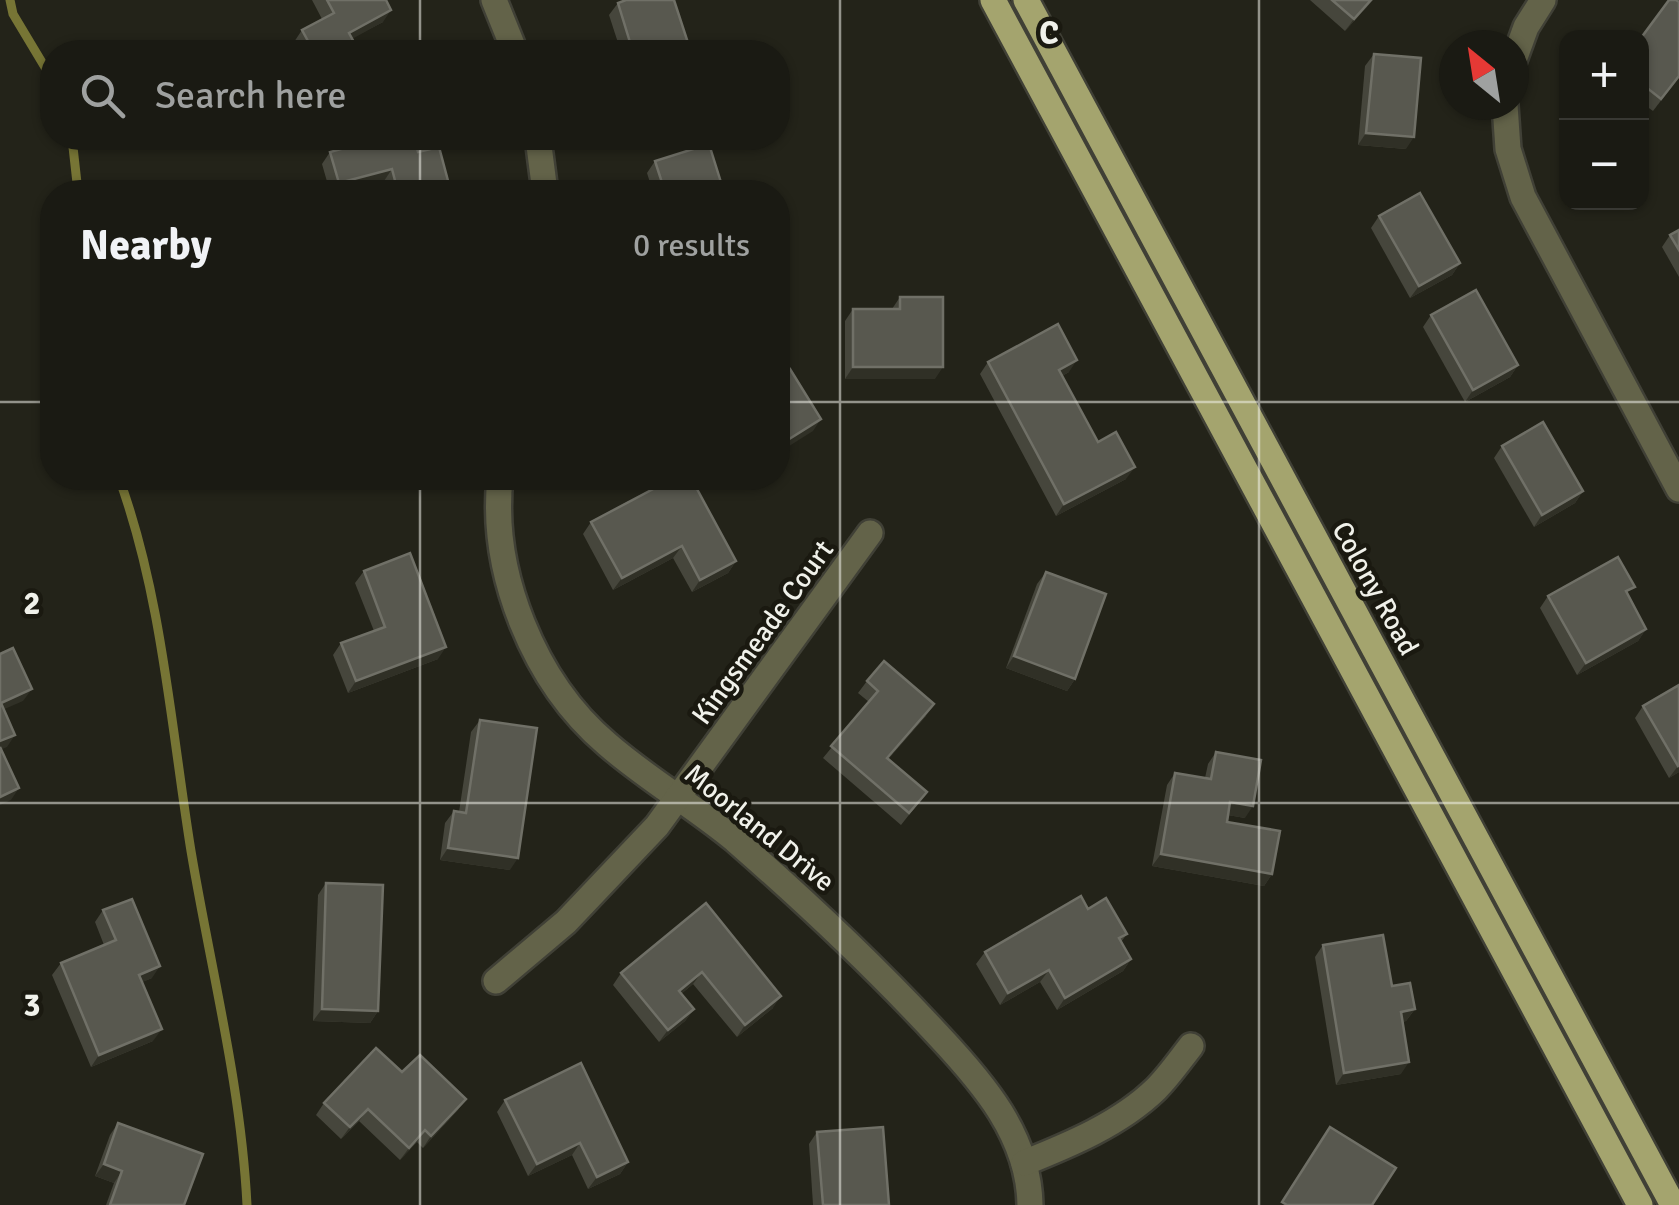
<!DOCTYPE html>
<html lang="en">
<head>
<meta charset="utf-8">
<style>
	:root { --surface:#1a1a13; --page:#23231c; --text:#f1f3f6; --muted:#9fa1a0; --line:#383833 }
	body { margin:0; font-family:Signika,sans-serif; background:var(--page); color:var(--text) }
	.controls { position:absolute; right:30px; top:30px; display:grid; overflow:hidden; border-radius:20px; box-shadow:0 2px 8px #0004 }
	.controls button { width:90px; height:90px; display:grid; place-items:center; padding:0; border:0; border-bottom:2px solid var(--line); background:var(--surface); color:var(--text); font:50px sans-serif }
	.compass { position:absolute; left:1439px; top:30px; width:90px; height:90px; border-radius:50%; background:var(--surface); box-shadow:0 2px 8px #0004; rotate:330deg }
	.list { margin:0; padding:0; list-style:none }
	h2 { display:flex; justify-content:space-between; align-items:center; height:130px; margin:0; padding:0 40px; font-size:42px }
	h2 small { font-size:32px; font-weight:400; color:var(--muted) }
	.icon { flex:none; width:55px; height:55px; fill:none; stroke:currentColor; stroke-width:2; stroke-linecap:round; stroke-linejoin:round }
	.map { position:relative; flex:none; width:1679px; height:1205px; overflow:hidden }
	.search { position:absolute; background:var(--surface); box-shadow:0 2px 8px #0004; left:40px; top:40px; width:750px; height:110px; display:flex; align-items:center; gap:25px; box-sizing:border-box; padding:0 35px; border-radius:40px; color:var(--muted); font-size:38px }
	.panel { position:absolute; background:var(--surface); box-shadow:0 2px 8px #0004; left:40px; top:180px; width:750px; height:310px; border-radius:40px }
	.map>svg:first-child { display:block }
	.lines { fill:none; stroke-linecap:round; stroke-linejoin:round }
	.stream { stroke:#777535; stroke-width:9 }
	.minor-casing { stroke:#404036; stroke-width:30 }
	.major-casing { stroke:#404036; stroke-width:30 }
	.minor { stroke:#636349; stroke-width:25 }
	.major { stroke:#a4a46e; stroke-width:25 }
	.wall { fill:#46463c }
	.shaded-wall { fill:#303026 }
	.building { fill:#58584f; stroke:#707067; stroke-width:2.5 }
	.grid { fill:none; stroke:#f0f1ea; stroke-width:2.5; stroke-opacity:0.55 }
	.labels { text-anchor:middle; stroke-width:9; stroke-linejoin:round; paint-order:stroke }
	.street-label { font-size:28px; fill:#f0f1ea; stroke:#1a1910 }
	.grid-label { font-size:32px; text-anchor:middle; font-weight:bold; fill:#f0f1ea; stroke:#1a1910; stroke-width:9; stroke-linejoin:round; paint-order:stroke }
</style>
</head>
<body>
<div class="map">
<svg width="1679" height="1205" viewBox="0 0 1679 1205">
	<rect width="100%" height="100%" fill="#232319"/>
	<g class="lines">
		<g class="stream">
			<path d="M 10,0 L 13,14 L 52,79"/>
			<path d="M 72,138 L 78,192"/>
			<path d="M 119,478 C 162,596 171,727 191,851 C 211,970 241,1085 247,1205"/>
		</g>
		<g class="minor-casing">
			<g id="minor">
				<path d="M 494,0 L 515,52"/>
				<path d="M 1514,60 L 1526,27 L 1543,0"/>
				<path d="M 1505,105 L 1508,149 L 1523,197 L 1679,489"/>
				<path d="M 538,138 L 545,192"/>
				<path d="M 500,478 C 490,573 534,682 607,744 C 647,779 694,806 735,840 C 806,902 874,966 938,1035 C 983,1083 1029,1136 1030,1205"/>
				<path d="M 496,981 L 566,922 L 657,826 L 870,533"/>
				<path d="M 1024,1163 C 1069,1145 1120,1124 1156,1089 C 1169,1076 1180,1060 1191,1046"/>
			</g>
		</g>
		<g class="major-casing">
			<g id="major">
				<path d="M 993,0 L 1640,1205"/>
				<path d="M 1026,0 L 1673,1205"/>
			</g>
		</g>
		<use href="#minor" class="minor"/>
		<use href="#major" class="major"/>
	</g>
	<g class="wall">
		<path d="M 312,0 L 386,0 L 383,22 L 352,38 L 356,46 L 352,52 L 299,52 L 294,42 L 302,30 L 322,19 Z"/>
		<path d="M 1310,0 L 1373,0 L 1345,31 Z"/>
		<path d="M 618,3 L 691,52 L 621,52 L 609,15 Z"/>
		<path d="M 1642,38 L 1679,77 L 1653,111 L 1642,103 Z"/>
		<path d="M 1374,54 L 1406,149 L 1358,145 L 1365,66 Z"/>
		<path d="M 330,152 L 418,152 L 451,192 L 387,192 L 384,181 L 339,192 L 330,192 L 322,164 Z"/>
		<path d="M 655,161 L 724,192 L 653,192 L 647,173 Z"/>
		<path d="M 1379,216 L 1460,263 L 1452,275 L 1410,298 L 1371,228 Z"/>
		<path d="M 1679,230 L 1679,277 L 1662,247 L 1670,235 Z"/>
		<path d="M 900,297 L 935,379 L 845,379 L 845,321 L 853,309 L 892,309 Z"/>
		<path d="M 1431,315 L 1518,365 L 1510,377 L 1465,402 L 1423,327 Z"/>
		<path d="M 988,362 L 1069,372 L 1062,376 L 1098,442 L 1126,479 L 1056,516 L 980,374 Z"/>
		<path d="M 1502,446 L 1583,491 L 1575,503 L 1534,527 L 1494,458 Z"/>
		<path d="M 591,522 L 736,561 L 728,573 L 692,592 L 673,558 L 613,590 L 583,534 Z"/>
		<path d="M 364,571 L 438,659 L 348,693 L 333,655 L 341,643 L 374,631 L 355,583 Z"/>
		<path d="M 1046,572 L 1075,679 L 1067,691 L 1006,668 L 1037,584 Z"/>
		<path d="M 1548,596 L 1646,629 L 1638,641 L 1577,675 L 1540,608 Z"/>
		<path d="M 867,681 L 926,716 L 888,759 L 927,792 L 901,825 L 823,758 L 869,702 L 858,693 Z"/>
		<path d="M 1679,685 L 1679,772 L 1669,778 L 1635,718 L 1643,706 Z"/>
		<path d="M 480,720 L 510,870 L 440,860 L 445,823 L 454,811 L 459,812 L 471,732 Z"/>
		<path d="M 1216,752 L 1245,818 L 1228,815 L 1227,822 L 1272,874 L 1264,886 L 1152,866 L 1167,785 L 1175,773 L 1205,778 L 1208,764 Z"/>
		<path d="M 326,883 L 378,1011 L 370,1023 L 313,1021 L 318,895 Z"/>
		<path d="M 706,903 L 773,1008 L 737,1037 L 693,984 L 681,994 L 694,1009 L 685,1021 L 659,1042 L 613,985 L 621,973 Z"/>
		<path d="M 1088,909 L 1127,934 L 1121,942 L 1131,959 L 1123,971 L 1057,1010 L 1040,982 L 1000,1005 L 976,964 L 985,952 Z"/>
		<path d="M 103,910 L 152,978 L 142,982 L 153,1041 L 91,1067 L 52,975 L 61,963 L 104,945 L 95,922 Z"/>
		<path d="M 1323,945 L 1392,986 L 1415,1009 L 1406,1021 L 1402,1022 L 1401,1074 L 1336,1085 L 1315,957 Z"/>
		<path d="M 402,1072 L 466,1099 L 457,1111 L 423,1148 L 417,1142 L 400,1160 L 359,1121 L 341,1139 L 316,1115 L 324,1103 Z"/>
		<path d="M 505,1100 L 628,1162 L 620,1174 L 588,1189 L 572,1155 L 528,1176 L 497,1112 Z"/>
		<path d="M 118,1123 L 184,1205 L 106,1205 L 114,1183 L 95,1176 L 110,1135 Z"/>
		<path d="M 817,1132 L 889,1205 L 813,1205 L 809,1144 Z"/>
	</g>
	<g class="shaded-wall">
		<path d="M 1371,0 L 1373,0 L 1345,31 L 1354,19 Z"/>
		<path d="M 391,10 L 383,22 L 341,45 L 349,33 Z"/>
		<path d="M 1366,133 L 1414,137 L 1406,149 L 1358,145 Z"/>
		<path d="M 392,169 L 384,181 L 339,192 L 332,192 L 339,183 Z"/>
		<path d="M 1460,263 L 1452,275 L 1410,298 L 1419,286 Z"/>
		<path d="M 1077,360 L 1069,372 L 1051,382 L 1059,370 Z"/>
		<path d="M 1518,365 L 1510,377 L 1465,402 L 1473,390 Z"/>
		<path d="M 853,367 L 943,367 L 935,379 L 845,379 Z"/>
		<path d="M 821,419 L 813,431 L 778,453 L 778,446 Z"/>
		<path d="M 1135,467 L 1126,479 L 1056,516 L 1064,504 Z"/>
		<path d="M 1583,491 L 1575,503 L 1534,527 L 1542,515 Z"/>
		<path d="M 682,546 L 673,558 L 613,590 L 622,578 Z"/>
		<path d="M 736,561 L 728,573 L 692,592 L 700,580 Z"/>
		<path d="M 1646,629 L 1638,641 L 1577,675 L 1586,663 Z"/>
		<path d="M 446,647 L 438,659 L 348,693 L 356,681 Z"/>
		<path d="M 1014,656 L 1075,679 L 1067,691 L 1006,668 Z"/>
		<path d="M 32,689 L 23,701 L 0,711 L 0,704 Z"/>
		<path d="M 934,704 L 926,716 L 879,770 L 887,758 Z"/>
		<path d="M 15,735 L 7,747 L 0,750 L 0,741 Z"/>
		<path d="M 1679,765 L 1679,772 L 1669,778 L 1678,766 Z"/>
		<path d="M 19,788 L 11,800 L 0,805 L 0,797 Z"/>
		<path d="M 1230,802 L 1253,806 L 1245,818 L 1222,814 Z"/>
		<path d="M 448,848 L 518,858 L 510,870 L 440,860 Z"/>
		<path d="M 1161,854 L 1272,874 L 1264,886 L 1152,866 Z"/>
		<path d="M 1131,959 L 1123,971 L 1057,1010 L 1065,998 Z"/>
		<path d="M 160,966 L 152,978 L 131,987 L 139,975 Z"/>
		<path d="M 1049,970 L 1040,982 L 1000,1005 L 1008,993 Z"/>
		<path d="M 702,972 L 693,984 L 670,1003 L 679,991 Z"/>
		<path d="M 781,996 L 773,1008 L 737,1037 L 745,1025 Z"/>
		<path d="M 322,1009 L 378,1011 L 370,1023 L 313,1021 Z"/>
		<path d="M 694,1009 L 685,1021 L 659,1042 L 668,1030 Z"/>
		<path d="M 1415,1009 L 1406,1021 L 1392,1024 L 1401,1012 Z"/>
		<path d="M 162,1029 L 153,1041 L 91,1067 L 99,1055 Z"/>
		<path d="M 1409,1062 L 1401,1074 L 1336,1085 L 1344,1073 Z"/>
		<path d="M 466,1099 L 457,1111 L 423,1148 L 431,1136 Z"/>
		<path d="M 368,1109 L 359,1121 L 341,1139 L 350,1127 Z"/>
		<path d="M 425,1130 L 417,1142 L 400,1160 L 409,1148 Z"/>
		<path d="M 580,1143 L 572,1155 L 528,1176 L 537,1164 Z"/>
		<path d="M 628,1162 L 620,1174 L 588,1189 L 597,1177 Z"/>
		<path d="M 104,1164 L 122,1171 L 114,1183 L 95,1176 Z"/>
	</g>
	<g class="building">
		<path d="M 327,0 L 386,0 L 391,10 L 349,33 L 356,46 L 343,52 L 314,52 L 302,30 L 334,13 Z"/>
		<path d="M 626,0 L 674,0 L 691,52 L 633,52 L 618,3 Z"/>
		<path d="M 1332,0 L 1371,0 L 1354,19 Z"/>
		<path d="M 1669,0 L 1676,0 L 1679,2 L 1679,76 L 1661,99 L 1642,84 L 1641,38 Z"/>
		<path d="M 1374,54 L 1421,58 L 1414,137 L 1366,133 Z"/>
		<path d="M 381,138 L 414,138 L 418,152 L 439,147 L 451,192 L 398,192 L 392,169 L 339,183 L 330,152 Z"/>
		<path d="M 709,144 L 724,192 L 665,192 L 655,161 Z"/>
		<path d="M 1420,193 L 1460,263 L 1419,286 L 1379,216 Z"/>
		<path d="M 1679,230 L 1679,250 L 1670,235 Z"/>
		<path d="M 1476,290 L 1518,365 L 1473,390 L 1431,315 Z"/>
		<path d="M 900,297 L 943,297 L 943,367 L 853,367 L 853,309 L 900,309 Z"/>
		<path d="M 1058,324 L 1077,360 L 1059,370 L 1098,442 L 1116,432 L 1135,467 L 1064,504 L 988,362 Z"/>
		<path d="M 790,369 L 821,419 L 778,446 L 778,377 Z"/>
		<path d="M 1543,422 L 1583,491 L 1542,515 L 1502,446 Z"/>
		<path d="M 674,478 L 691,478 L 736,561 L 700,580 L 682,546 L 622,578 L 591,522 Z"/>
		<path d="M 410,553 L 446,647 L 356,681 L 341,643 L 385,627 L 364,571 Z"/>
		<path d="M 1618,557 L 1635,587 L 1626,591 L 1646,629 L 1586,663 L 1548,596 Z"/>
		<path d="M 1046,572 L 1106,594 L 1075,679 L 1014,656 Z"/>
		<path d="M 13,648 L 32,689 L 1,703 L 15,735 L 0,741 L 0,654 Z"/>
		<path d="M 884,661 L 934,704 L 887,758 L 927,792 L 909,813 L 831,746 L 878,691 L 867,681 Z"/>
		<path d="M 1679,685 L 1679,765 L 1678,766 L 1643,706 Z"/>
		<path d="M 480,720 L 537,728 L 518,858 L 448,848 L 454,811 L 466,813 Z"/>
		<path d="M 0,747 L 19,788 L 0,797 Z"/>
		<path d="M 1216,752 L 1261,760 L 1253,806 L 1230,802 L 1227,822 L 1280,831 L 1272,874 L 1161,854 L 1175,773 L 1211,779 Z"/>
		<path d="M 326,883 L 383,885 L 378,1011 L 322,1009 Z"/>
		<path d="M 1081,896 L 1088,909 L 1106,898 L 1127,934 L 1119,938 L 1131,959 L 1065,998 L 1049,970 L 1008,993 L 985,952 Z"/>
		<path d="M 132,899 L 160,966 L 139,975 L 162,1029 L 99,1055 L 61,963 L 116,940 L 103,910 Z"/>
		<path d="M 706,903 L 781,996 L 745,1025 L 702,972 L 679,991 L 694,1009 L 668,1030 L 621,973 Z"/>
		<path d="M 1383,935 L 1392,986 L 1410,983 L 1415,1009 L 1401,1012 L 1409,1062 L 1344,1073 L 1323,945 Z"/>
		<path d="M 376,1048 L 402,1072 L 420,1055 L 466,1099 L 431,1136 L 425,1130 L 409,1148 L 368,1109 L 350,1127 L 324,1103 Z"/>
		<path d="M 581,1063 L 628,1162 L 597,1177 L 580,1143 L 537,1164 L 505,1100 Z"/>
		<path d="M 118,1123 L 203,1154 L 184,1205 L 110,1205 L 122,1171 L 104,1164 Z"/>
		<path d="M 883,1127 L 889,1205 L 823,1205 L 817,1132 Z"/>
		<path d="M 1330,1127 L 1396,1168 L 1372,1205 L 1287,1205 L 1282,1202 Z"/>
	</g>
	<path class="grid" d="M 420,0 L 420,52M 840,0 L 840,1205M 1259,0 L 1259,1205M 420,138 L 420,192M 0,402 L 52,402M 778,402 L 1679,402M 420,478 L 420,1205M 0,803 L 1679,803"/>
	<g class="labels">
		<g class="street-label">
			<text transform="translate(1376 588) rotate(61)" y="10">Colony Road</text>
			<text transform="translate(762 632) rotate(-54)" y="10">Kingsmeade Court</text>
			<text transform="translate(760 827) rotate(39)" y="10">Moorland Drive</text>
		</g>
	</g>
	<g class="grid-label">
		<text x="1049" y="44">C</text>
		<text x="32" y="614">2</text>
		<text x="32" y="1016">3</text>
	</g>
</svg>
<div class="controls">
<button>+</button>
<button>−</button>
</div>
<svg class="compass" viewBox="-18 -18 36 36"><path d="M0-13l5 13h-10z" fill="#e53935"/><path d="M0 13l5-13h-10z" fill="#9fa1a0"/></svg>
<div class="search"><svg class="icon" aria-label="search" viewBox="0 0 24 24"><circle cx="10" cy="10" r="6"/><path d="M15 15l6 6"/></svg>Search here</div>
<section class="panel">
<h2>Nearby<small>0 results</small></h2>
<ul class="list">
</ul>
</section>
</div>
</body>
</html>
